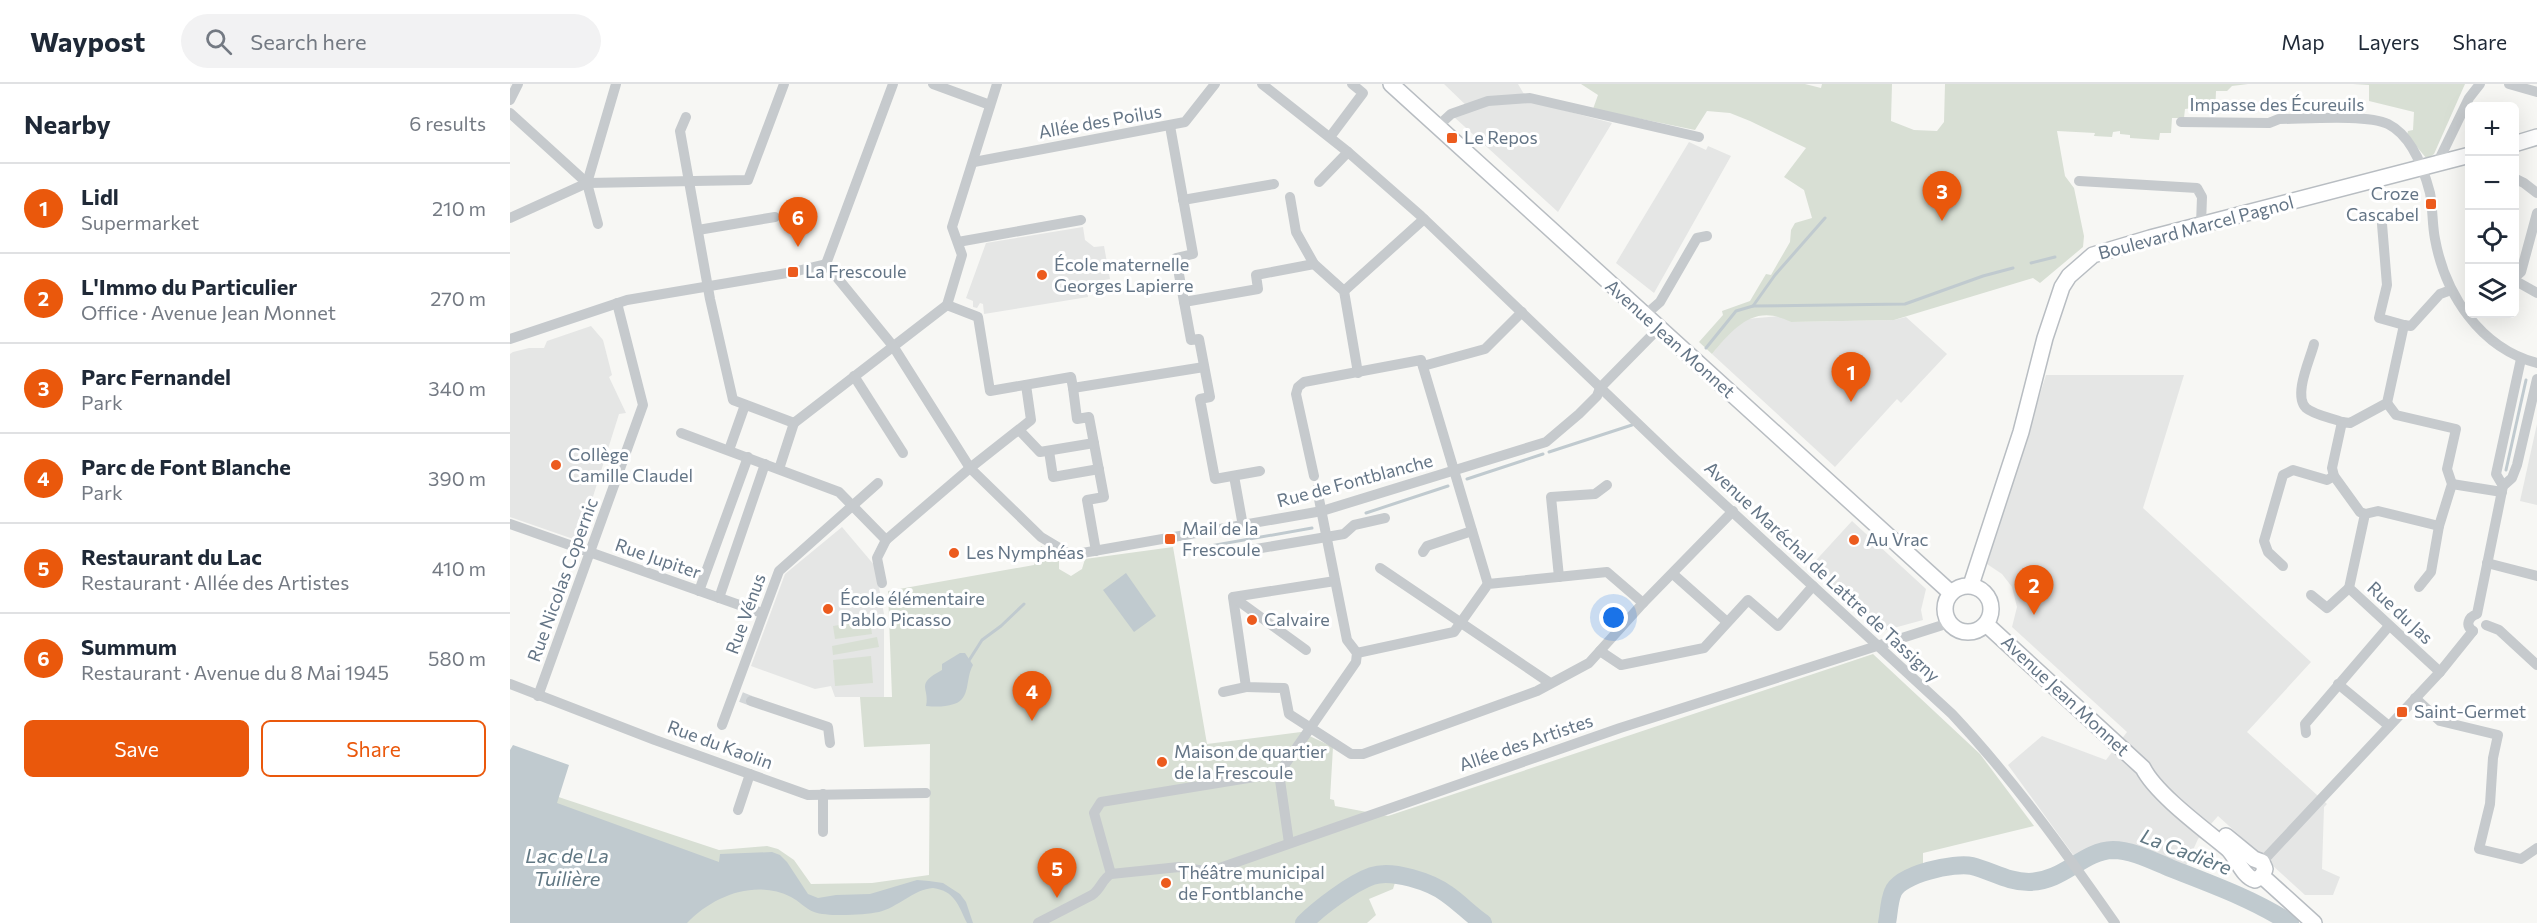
<!DOCTYPE html>
<html lang="en">
<head>
<meta charset="utf-8">
<style>
	:root { --surface:#fff; --page:#f2f2f3; --text:#1f2937; --muted:#747a83; --line:#e0e1e3; --accent:#ea580c }
	body { margin:0; font-family:Commissioner,sans-serif; background:var(--page); color:var(--text) }
	.controls { position:absolute; right:18px; top:18px; display:grid; overflow:hidden; border-radius:9px; box-shadow:0 6px 24px #0002 }
	.controls button { width:54px; height:54px; display:grid; place-items:center; padding:0; border:0; border-bottom:2px solid var(--line); background:var(--surface); color:var(--text); font:30px sans-serif }
	.you { position:absolute; left:1104px; top:534px; width:21px; height:21px; margin:-15px; border:4px solid #fff; border-radius:50%; background:#1a73e8; box-shadow:0 0 0 9px #1a73e833 }
	.badge { display:grid; place-items:center; width:39px; height:39px; border-radius:50%; background:var(--accent); color:#fff; font-size:20px; font-weight:700 }
	.pin { position:absolute; translate:-50% -50px; filter:drop-shadow(0 2px 3px #0008) }
	.pin::after { content:''; position:absolute; top:32px; width:21px; height:18px; background:inherit; clip-path:polygon(0 0,100% 0,50% 100%) }
	.list { margin:0; padding:0; list-style:none }
	h2 { display:flex; justify-content:space-between; align-items:center; height:78px; margin:0; padding:0 24px; font-size:26px }
	h2 small { font-size:20px; font-weight:400; color:var(--muted) }
	.list li { display:grid; grid-template-columns:39px 1fr auto; gap:18px; align-items:center; box-sizing:border-box; height:90px; padding:0 24px; border-top:2px solid var(--line) }
	.list b { display:block; font-size:22px; white-space:nowrap }
	.list p { margin:0; font-size:20px; white-space:nowrap; color:var(--muted) }
	.list em { font-size:20px; font-style:normal; color:var(--muted) }
	.actions { display:flex; gap:12px; padding:18px 24px }
	.actions a { flex:1; padding:14px 0; border:2px solid var(--accent); border-radius:9px; text-align:center; font-size:21px; color:var(--accent) }
	.actions .main { background:var(--accent); color:#fff }
	.icon { flex:none; width:33px; height:33px; fill:none; stroke:currentColor; stroke-width:2; stroke-linecap:round; stroke-linejoin:round }
	.map { position:relative; flex:none; width:2027px; height:839px; overflow:hidden }
	header { display:flex; align-items:center; gap:36px; box-sizing:border-box; height:84px; padding:0 30px; background:var(--surface); border-bottom:2px solid var(--line) }
	header strong { font-size:28px }
	nav { display:flex; gap:33px; margin-inline-start:auto; font-size:21px }
	.search { width:420px; height:54px; background:var(--page); display:flex; align-items:center; gap:15px; box-sizing:border-box; padding:0 21px; border-radius:33px; color:var(--muted); font-size:22px }
	main { display:flex }
	aside { flex:1; background:var(--surface) }
	.map>svg:first-child { display:block }
	.built { fill:#e5e6e5 }
	.green { fill:#d8dfd4 }
	.water { fill:#c0cacf }
	.lines { fill:none; stroke-linecap:round; stroke-linejoin:round }
	.stream { stroke:#c0cacf; stroke-width:3 }
	.river { stroke:#c0cacf; stroke-width:18 }
	.street-tunnel { stroke:#d2d6d8; stroke-width:10; stroke-dasharray:10 5; stroke-linecap:butt }
	.secondary-casing { stroke:#b8bdc2; stroke-width:18 }
	.street { stroke:#c6cacd; stroke-width:10 }
	.secondary { stroke:#fff; stroke-width:15 }
	.poi-dot { fill:#ec5b1e; stroke:#fff; stroke-width:2 }
	.labels { text-anchor:middle; stroke-width:6; stroke-linejoin:round; paint-order:stroke }
	.street-label { font-size:18px; fill:#647586; stroke:#fff }
	.poi-label { font-size:18px; fill:#647586; stroke:#fff; text-anchor:start }
	.water-label { font-size:20px; font-style:italic; fill:#607783; stroke:#fff }
</style>
</head>
<body>
<header>
<strong>Waypost</strong>
<div class="search"><svg class="icon" aria-label="search" viewBox="0 0 24 24"><circle cx="10" cy="10" r="6"/><path d="M15 15l6 6"/></svg>Search here</div>
<nav><a>Map</a><a>Layers</a><a>Share</a></nav>
</header>
<main>
<aside>
<h2>Nearby<small>6 results</small></h2>
<ul class="list">
<li><span class="badge">1</span><div><b>Lidl</b><p>Supermarket</p></div><em>210 m</em></li>
<li><span class="badge">2</span><div><b>L'Immo du Particulier</b><p>Office · Avenue Jean Monnet</p></div><em>270 m</em></li>
<li><span class="badge">3</span><div><b>Parc Fernandel</b><p>Park</p></div><em>340 m</em></li>
<li><span class="badge">4</span><div><b>Parc de Font Blanche</b><p>Park</p></div><em>390 m</em></li>
<li><span class="badge">5</span><div><b>Restaurant du Lac</b><p>Restaurant · Allée des Artistes</p></div><em>410 m</em></li>
<li><span class="badge">6</span><div><b>Summum</b><p>Restaurant · Avenue du 8 Mai 1945</p></div><em>580 m</em></li>
</ul>
<div class="actions"><a class="main">Save</a><a>Share</a></div>
</aside>
<div class="map">
<svg width="2027" height="839" viewBox="0 0 2027 839">
	<rect width="100%" height="100%" fill="#f7f7f4"/>
	<g class="built">
		<path d="M 934,0 L 1008,0 L 1018,17 L 1102,39 L 1048,128 L 943,32 L 961,26 Z"/>
		<path d="M 1179,58 L 1196,66 L 1198,62 L 1221,72 L 1144,209 L 1106,179 Z"/>
		<path d="M 573,143 L 575,156 L 584,163 L 594,162 L 600,195 L 583,198 L 583,201 L 577,202 L 578,213 L 474,230 L 473,220 L 470,219 L 467,224 L 463,223 L 463,217 L 456,214 L 476,159 Z"/>
		<path d="M 1271,232 L 1281,238 L 1384,236 L 1396,233 L 1437,270 L 1391,319 L 1387,315 L 1325,383 L 1202,270 L 1225,242 L 1236,235 Z"/>
		<path d="M 81,242 L 93,256 L 102,291 L 99,293 L 116,329 L 109,330 L 69,457 L 0,433 L 0,270 L 3,268 L 19,264 L 34,264 L 37,257 Z"/>
		<path d="M 1536,291 L 1674,291 L 1633,424 L 1801,578 L 1737,648 L 1817,720 L 1814,723 L 1812,785 L 1830,793 L 1823,811 L 1795,811 L 1708,732 L 1688,755 L 1674,786 L 1604,764 L 1567,776 L 1498,681 L 1532,652 L 1596,676 L 1617,648 L 1502,543 L 1507,523 L 1502,503 L 1492,490 L 1477,480 Z"/>
		<path d="M 2027,340 L 2027,421 L 2010,417 Z"/>
		<path d="M 1342,437 L 1416,505 L 1411,526 L 1413,536 L 1369,548 L 1299,484 Z"/>
		<path d="M 332,443 L 365,482 L 374,530 L 374,613 L 325,613 L 321,602 L 305,605 L 241,582 L 275,490 Z"/>
	</g>
	<g class="green">
		<path d="M 1071,0 L 1295,0 L 1311,4 L 1312,0 L 1382,0 L 1381,37 L 1404,46 L 1427,47 L 1434,38 L 1435,0 L 1738,0 L 1722,2 L 1717,7 L 1706,7 L 1705,32 L 1699,32 L 1699,22 L 1675,25 L 1674,34 L 1662,34 L 1661,49 L 1650,49 L 1649,56 L 1620,54 L 1620,51 L 1610,50 L 1610,47 L 1603,48 L 1602,53 L 1584,52 L 1585,49 L 1547,47 L 1555,92 L 1564,104 L 1574,152 L 1573,163 L 1530,199 L 1523,194 L 1384,236 L 1281,238 C 1244,219 1224,244 1202,270 L 1189,258 L 1213,231 L 1212,227 L 1240,217 L 1256,190 L 1261,191 L 1280,158 L 1281,146 L 1285,139 L 1302,134 L 1294,106 L 1274,93 L 1296,64 L 1240,37 L 1220,29 L 1197,27 L 1185,46 L 1083,25 L 1088,11 Z"/>
		<path d="M 1843,0 L 1955,0 L 1924,70 L 1917,75 L 1897,51 L 1898,47 L 1903,46 L 1904,28 L 1859,17 L 1859,1 Z"/>
		<path d="M 531,462 L 549,472 L 549,485 L 561,492 L 572,485 L 575,475 L 663,463 L 697,660 L 791,648 L 823,663 L 820,715 L 824,716 L 825,722 L 878,732 L 1363,570 L 1470,670 L 1524,742 L 1413,769 L 1413,787 C 1381,794 1381,810 1375,839 L 979,839 L 938,806 L 889,786 L 883,805 L 859,815 L 866,831 L 857,839 L 0,839 L 0,697 L 209,766 L 257,762 L 268,765 L 284,776 L 301,800 L 362,799 L 419,791 L 420,660 L 354,663 L 350,613 L 382,613 L 378,507 L 524,481 Z"/>
		<path d="M 360,536 L 362,550 L 325,555 L 323,542 Z"/>
		<path d="M 367,553 L 369,563 L 323,571 L 322,562 Z"/>
		<path d="M 361,572 L 363,599 L 325,602 L 323,576 Z"/>
	</g>
	<g class="water">
		<path d="M 616,489 L 646,532 L 624,548 L 593,506 Z"/>
		<path d="M 450,569 L 455,569 L 463,581 C 455,595 461,615 444,620 C 434,623 427,623 416,622 C 420,603 404,601 432,586 L 432,580 Z"/>
		<path d="M 3,661 L 59,681 L 47,719 L 209,778 L 210,770 L 262,768 L 270,771 L 277,778 L 298,810 L 308,814 L 326,811 L 360,810 L 407,796 L 419,797 L 433,799 L 450,810 L 456,818 L 463,839 L 457,839 C 448,821 445,807 423,804 C 404,805 387,824 369,828 C 354,831 317,833 304,828 C 296,825 289,817 281,813 C 245,795 203,812 177,839 L 0,839 L 0,666 Z"/>
	</g>
	<g class="lines">
		<g class="stream">
			<path d="M 1521,179 L 1545,173"/>
			<path d="M 1243,222 L 1265,191 L 1315,134"/>
			<path d="M 1196,264 L 1226,227 L 1243,222 L 1395,220 L 1473,192 L 1503,184"/>
			<path d="M 1039,368 L 1122,341"/>
			<path d="M 1996,386 L 2016,296"/>
			<path d="M 957,395 L 1033,370"/>
			<path d="M 856,429 L 938,402"/>
			<path d="M 700,462 L 802,444"/>
			<path d="M 458,578 L 472,556 L 491,542 L 514,520"/>
		</g>
		<g class="river">
			<path d="M 794,839 C 809,824 842,799 862,792 C 882,785 921,798 937,810 C 950,819 960,830 973,839"/>
			<path d="M 1377,839 C 1379,829 1379,817 1383,808 C 1390,790 1445,778 1462,782 C 1482,787 1498,798 1519,798 C 1555,797 1572,767 1603,766 C 1622,766 1643,777 1660,784 C 1701,800 1743,815 1780,839"/>
		</g>
		<path class="street-tunnel" d="M 231,613 L 241,617"/>
		<g class="secondary-casing">
			<g id="secondary">
				<path d="M 881,0 L 1441,509"/>
				<path d="M 2004,60 L 2027,53"/>
				<path d="M 1461,501 L 1511,348 L 1535,254 L 1552,203 L 1559,192 L 1583,171 L 1640,154 L 1960,71"/>
				<circle cx="1458" cy="525" r="23"/>
				<path d="M 1476,540 L 1633,684 C 1646,710 1694,745 1718,765 C 1727,774 1733,793 1745,796 L 1752,792"/>
				<path d="M 1716,752 L 1744,775 L 1752,778 L 1755,785 L 1752,792"/>
				<path d="M 1752,792 L 1804,839"/>
			</g>
		</g>
		<g class="street">
			<path d="M 423,0 L 480,21"/>
			<path d="M 752,0 L 838,68 L 911,132 L 1166,376 L 1442,630 C 1503,695 1554,766 1605,839"/>
			<path d="M 1999,0 L 2027,8"/>
			<path d="M 0,16 L 8,0"/>
			<path d="M 0,29 L 77,99 L 88,140"/>
			<path d="M 176,33 L 170,47 L 200,215 L 223,316 L 284,339 L 437,221 L 452,171 L 442,143 L 487,0"/>
			<path d="M 1671,38 L 1759,39 L 1769,35 C 1795,35 1857,30 1878,40 C 1902,52 1914,86 1920,109 C 1923,124 1922,140 1925,155 C 1935,210 1970,264 2027,279"/>
			<path d="M 660,42 L 683,170 L 666,174 L 681,256 L 689,255 L 700,313 L 690,315 L 705,395 L 750,387"/>
			<path d="M 928,42 L 941,30 L 978,17 L 1020,14 L 1189,53"/>
			<path d="M 820,53 L 853,9 L 842,0"/>
			<path d="M 464,78 L 675,38 L 705,0"/>
			<path d="M 1927,80 L 1959,14 L 1970,0"/>
			<path d="M 2004,94 L 2014,99 L 2027,109"/>
			<path d="M 1569,97 L 1687,104 L 1692,113 L 1691,140"/>
			<path d="M 809,98 L 838,68"/>
			<path d="M 77,99 L 106,0"/>
			<path d="M 780,113 L 786,148 L 804,180 L 834,207 L 848,289"/>
			<path d="M 673,116 L 764,100"/>
			<path d="M 0,134 L 77,99 L 238,96 L 274,0"/>
			<path d="M 1872,140 L 1877,201 L 1869,234 L 1894,241"/>
			<path d="M 188,146 L 265,133"/>
			<path d="M 448,158 L 571,136"/>
			<path d="M 316,180 L 383,262 L 460,384 L 531,453 L 561,471 L 812,427 L 1036,358 L 1069,330 L 1087,312 L 1090,304 L 1148,245"/>
			<path d="M 316,180 L 383,0"/>
			<path d="M 2004,194 L 2011,188 L 2027,129"/>
			<path d="M 2004,196 L 2027,209"/>
			<path d="M 834,207 L 914,135"/>
			<path d="M 674,218 L 748,205 L 746,191 L 804,180"/>
			<path d="M 437,221 L 468,233 L 480,307 L 561,293 L 563,304 L 694,283"/>
			<path d="M 1134,232 L 1150,218 L 1187,154 L 1197,152"/>
			<path d="M 0,255 L 117,216 L 283,188 L 316,180"/>
			<path d="M 1804,260 C 1800,276 1783,311 1796,324 C 1804,331 1822,334 1832,338"/>
			<path d="M 913,282 L 975,265 L 1012,228"/>
			<path d="M 344,292 L 393,369"/>
			<path d="M 563,304 L 567,335 L 579,333 L 594,413 L 577,416 L 586,467"/>
			<path d="M 1877,319 L 1886,331 L 1946,345 L 1937,385 L 1942,400 L 1929,442 L 1921,488 L 1909,503"/>
			<path d="M 509,346 L 530,368 L 584,359"/>
			<path d="M 171,349 L 329,408 L 376,456 L 460,384 L 521,336 L 516,301"/>
			<path d="M 219,366 L 235,321"/>
			<path d="M 539,367 L 543,393 L 589,385"/>
			<path d="M 269,385 L 284,339"/>
			<path d="M 724,392 L 733,442"/>
			<path d="M 804,392 L 786,310 L 788,303 L 794,298 L 911,276 L 978,500"/>
			<path d="M 1942,400 L 1992,408"/>
			<path d="M 1993,402 L 1986,390 L 2011,275"/>
			<path d="M 1855,430 L 1868,427 L 1929,442"/>
			<path d="M 0,440 L 252,529"/>
			<path d="M 734,467 L 834,450 L 844,441 L 875,434"/>
			<path d="M 913,468 L 917,462 L 962,447"/>
			<path d="M 1977,479 L 2027,492"/>
			<path d="M 1773,482 L 1758,468 L 1754,457 L 1773,391 L 1783,386 L 1817,396 L 1824,392"/>
			<path d="M 870,484 L 1040,599"/>
			<path d="M 1163,490 L 1217,538"/>
			<path d="M 1049,493 L 1041,413 L 1085,410 L 1097,401"/>
			<path d="M 825,497 L 723,513 L 736,603 L 774,604 L 779,630 L 841,670 L 853,670 L 1027,607 L 1079,579 L 1133,519 L 1223,427"/>
			<path d="M 372,499 L 367,474 L 376,456"/>
			<path d="M 189,507 L 238,373"/>
			<path d="M 1801,511 L 1817,524 L 1839,504"/>
			<path d="M 723,513 L 796,566"/>
			<path d="M 209,514 L 255,380"/>
			<path d="M 1976,541 L 1989,546 L 2027,581"/>
			<path d="M 1963,547 C 1955,542 1958,533 1967,530 L 1993,402 L 2002,394 L 2007,381 L 2027,295"/>
			<path d="M 1090,567 L 1111,581 L 1194,564 L 1238,516 L 1268,542 L 1303,502"/>
			<path d="M 847,569 L 944,548 L 978,500 L 1097,488 L 1133,519"/>
			<path d="M 1930,588 L 1839,504 L 1855,430 L 1850,428 L 1824,392 L 1822,384 L 1832,338 L 1840,339 L 1877,319 L 1894,241 L 1901,242 L 1930,210 L 1941,206"/>
			<path d="M 0,600 L 145,656 L 298,711 L 416,709"/>
			<path d="M 1828,600 L 1879,642"/>
			<path d="M 713,608 L 736,603"/>
			<path d="M 28,612 L 133,321 L 107,219"/>
			<path d="M 1905,614 L 1930,637 L 1988,651 L 1983,674 L 1980,720 L 1969,765 L 2011,775 L 2027,764"/>
			<path d="M 241,617 L 318,643 L 320,659"/>
			<path d="M 212,641 L 269,487 L 368,399"/>
			<path d="M 1796,649 L 1795,640 L 1879,542"/>
			<path d="M 313,710 L 313,748"/>
			<path d="M 228,726 L 240,690"/>
			<path d="M 779,759 L 769,689 L 846,578 L 847,569 L 837,556 L 807,405"/>
			<path d="M 1752,778 L 1930,588 L 1963,547"/>
			<path d="M 601,790 L 584,729 L 591,718 L 769,689"/>
			<path d="M 528,839 L 582,811 C 591,805 592,795 601,790 L 669,783 L 695,787 L 704,786 L 1110,644 L 1439,539"/>
		</g>
		<use href="#secondary" class="secondary"/>
	</g>
	<g class="poi-dot">
		<rect x="936" y="48" width="12" height="12" rx="3"/>
		<rect x="1915" y="114" width="12" height="12" rx="3"/>
		<rect x="277" y="182" width="12" height="12" rx="3"/>
		<circle cx="532" cy="191" r="6"/>
		<circle cx="46" cy="381" r="6"/>
		<rect x="654" y="449" width="12" height="12" rx="3"/>
		<circle cx="1344" cy="456" r="6"/>
		<circle cx="444" cy="469" r="6"/>
		<circle cx="318" cy="525" r="6"/>
		<circle cx="742" cy="536" r="6"/>
		<rect x="1886" y="622" width="12" height="12" rx="3"/>
		<circle cx="652" cy="678" r="6"/>
		<circle cx="656" cy="799" r="6"/>
	</g>
	<g class="labels">
		<g class="street-label">
			<text x="1767" y="27">Impasse des Écureuils</text>
			<text transform="translate(590 38) rotate(-10)" y="6">Allée des Poilus</text>
			<text transform="translate(1686 144) rotate(-15)" y="6">Boulevard Marcel Pagnol</text>
			<text transform="translate(1160 255) rotate(42)" y="6">Avenue Jean Monnet</text>
			<text transform="translate(845 397) rotate(-15)" y="6">Rue de Fontblanche</text>
			<text transform="translate(148 475) rotate(19)" y="6">Rue Jupiter</text>
			<text transform="translate(1312 488) rotate(43)" y="6">Avenue Maréchal de Lattre de Tassigny</text>
			<text transform="translate(53 496) rotate(-70)" y="6">Rue Nicolas Copernic</text>
			<text transform="translate(1890 529) rotate(43)" y="6">Rue du Jas</text>
			<text transform="translate(236 530) rotate(-70)" y="6">Rue Vénus</text>
			<text transform="translate(1555 612) rotate(43)" y="6">Avenue Jean Monnet</text>
			<text transform="translate(1016 659) rotate(-19)" y="6">Allée des Artistes</text>
			<text transform="translate(210 661) rotate(20)" y="6">Rue du Kaolin</text>
		</g>
		<g class="poi-label">
			<text x="954" y="60">Le Repos</text>
			<text x="1909" y="116" text-anchor="end">Croze<tspan x="1909" dy="21">Cascabel</tspan></text>
			<text x="544" y="187">École maternelle<tspan x="544" dy="21">Georges Lapierre</tspan></text>
			<text x="295" y="194">La Frescoule</text>
			<text x="58" y="377">Collège<tspan x="58" dy="21">Camille Claudel</tspan></text>
			<text x="672" y="451">Mail de la<tspan x="672" dy="21">Frescoule</tspan></text>
			<text x="1356" y="462">Au Vrac</text>
			<text x="456" y="475">Les Nymphéas</text>
			<text x="330" y="521">École élémentaire<tspan x="330" dy="21">Pablo Picasso</tspan></text>
			<text x="754" y="542">Calvaire</text>
			<text x="1904" y="634">Saint-Germet</text>
			<text x="664" y="674">Maison de quartier<tspan x="664" dy="21">de la Frescoule</tspan></text>
			<text x="668" y="795">Théâtre municipal<tspan x="668" dy="21">de Fontblanche</tspan></text>
		</g>
		<g class="water-label">
			<text transform="translate(1676 768) rotate(21)" y="7">La Cadière</text>
			<text x="57" y="779">Lac de La<tspan x="57" dy="23">Tuilière</tspan></text>
		</g>
	</g>
</svg>
<div class="controls">
<button>+</button>
<button>−</button>
<button><svg class="icon" aria-label="locate" viewBox="0 0 24 24"><circle cx="12" cy="12" r="6"/><path d="M12 2v4M12 18v4M2 12h4M18 12h4"/></svg></button>
<button><svg class="icon" aria-label="layers" viewBox="0 0 24 24"><path d="M12 4l9 5-9 5-9-5zM3 14l9 5 9-5"/></svg></button>
</div>
<div class="you"></div>
<div class="pin badge" style="left:1341px;top:318px">1</div>
<div class="pin badge" style="left:1524px;top:531px">2</div>
<div class="pin badge" style="left:1432px;top:137px">3</div>
<div class="pin badge" style="left:522px;top:637px">4</div>
<div class="pin badge" style="left:547px;top:814px">5</div>
<div class="pin badge" style="left:288px;top:163px">6</div>
</div>
</main>
</body>
</html>
